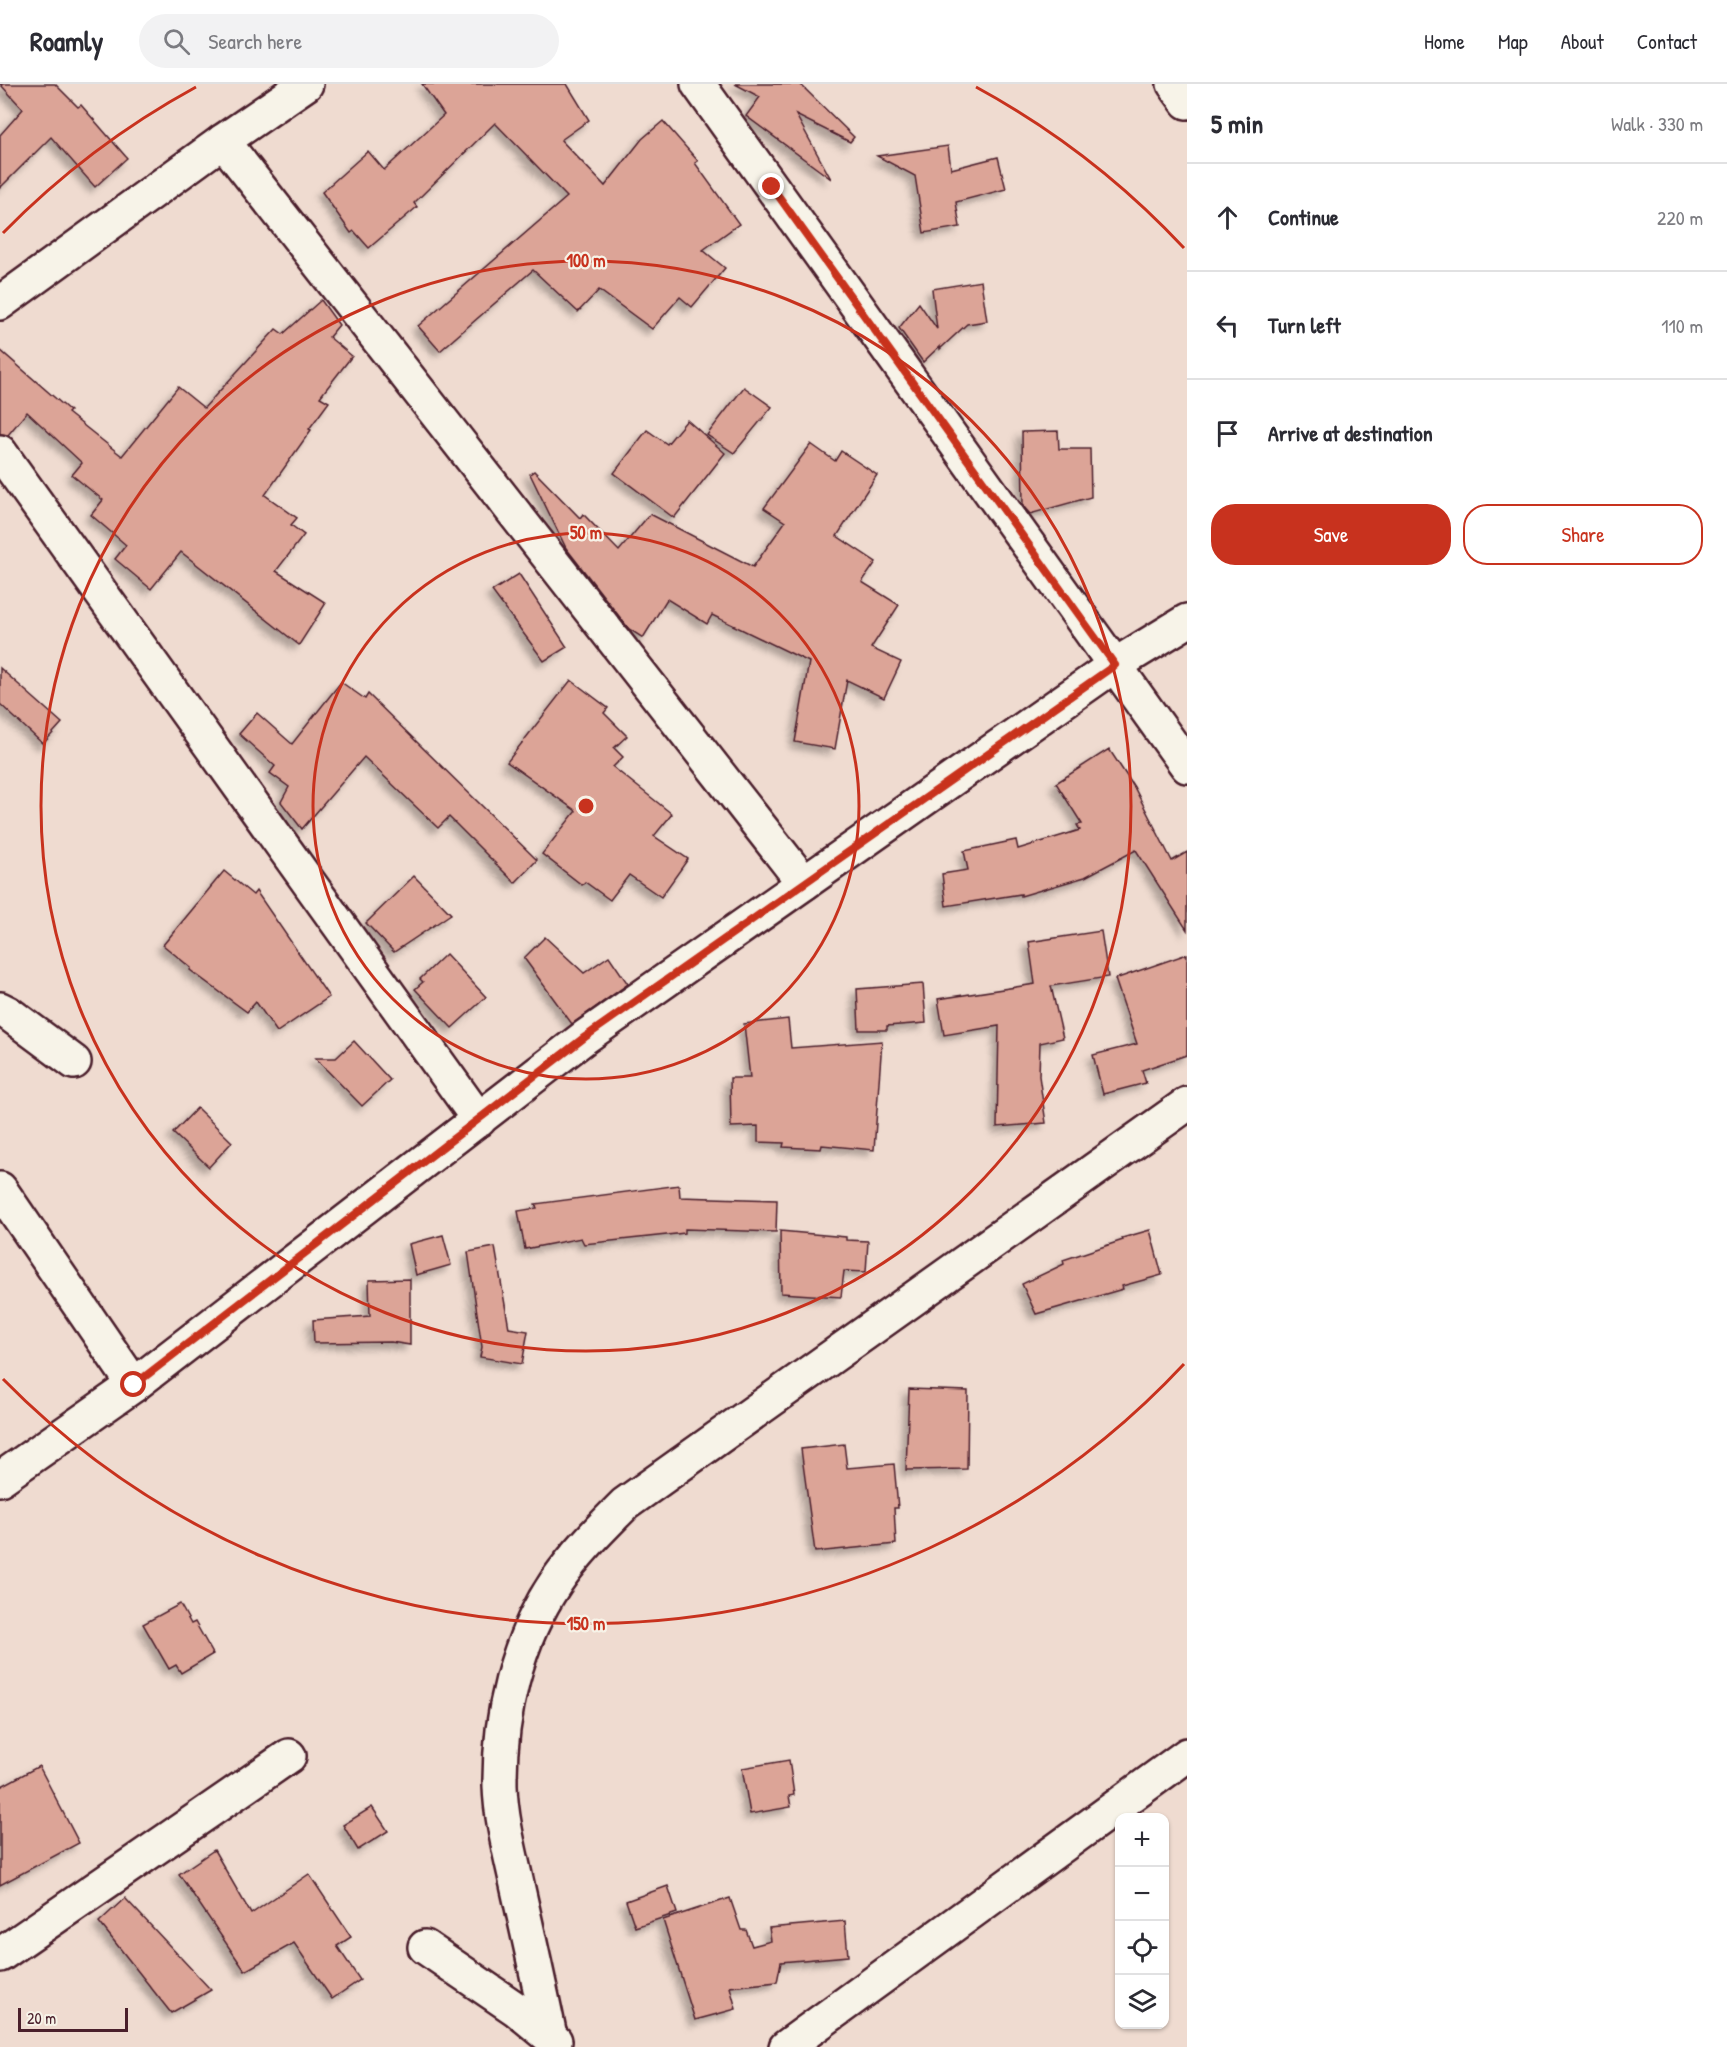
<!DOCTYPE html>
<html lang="en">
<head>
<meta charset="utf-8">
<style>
	:root { --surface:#fff; --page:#f2f2f3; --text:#2b2b33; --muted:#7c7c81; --line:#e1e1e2; --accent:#c8321e }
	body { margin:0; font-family:"Patrick Hand",sans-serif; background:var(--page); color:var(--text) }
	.controls { position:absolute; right:18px; bottom:18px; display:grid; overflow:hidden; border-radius:12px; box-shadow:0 2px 4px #0004 }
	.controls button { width:54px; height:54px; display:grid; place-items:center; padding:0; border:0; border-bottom:2px solid var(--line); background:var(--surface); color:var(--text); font:30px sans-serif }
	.scale { position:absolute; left:18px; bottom:15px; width:110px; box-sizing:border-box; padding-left:6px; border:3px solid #4a1f2b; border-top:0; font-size:16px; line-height:21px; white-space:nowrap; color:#4a1f2b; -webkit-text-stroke:4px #f7f3e8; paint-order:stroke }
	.stop { position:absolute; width:18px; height:18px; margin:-14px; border:4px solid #c8321e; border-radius:50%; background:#fff }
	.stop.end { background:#c8321e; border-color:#fff; box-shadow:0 2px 6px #0008 }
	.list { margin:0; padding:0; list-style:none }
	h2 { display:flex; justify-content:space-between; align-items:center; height:78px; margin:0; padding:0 24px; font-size:26px }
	h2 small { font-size:20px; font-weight:400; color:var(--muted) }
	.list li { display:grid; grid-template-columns:39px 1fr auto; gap:18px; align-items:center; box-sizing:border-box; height:108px; padding:0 24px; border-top:2px solid var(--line) }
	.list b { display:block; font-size:22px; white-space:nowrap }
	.list em { font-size:20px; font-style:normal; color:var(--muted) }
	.actions { display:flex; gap:12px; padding:18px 24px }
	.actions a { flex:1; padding:14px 0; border:2px solid var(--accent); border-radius:24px; text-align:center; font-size:21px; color:var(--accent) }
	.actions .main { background:var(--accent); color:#fff }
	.icon { flex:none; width:33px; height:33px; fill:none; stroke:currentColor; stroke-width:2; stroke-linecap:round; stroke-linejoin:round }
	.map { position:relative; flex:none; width:1187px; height:1963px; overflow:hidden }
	header { display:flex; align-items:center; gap:36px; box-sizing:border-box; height:84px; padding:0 30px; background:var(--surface); border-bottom:2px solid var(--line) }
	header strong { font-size:28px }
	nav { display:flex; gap:33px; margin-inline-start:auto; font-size:21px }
	.search { width:420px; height:54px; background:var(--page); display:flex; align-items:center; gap:15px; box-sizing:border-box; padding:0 21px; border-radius:33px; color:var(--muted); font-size:22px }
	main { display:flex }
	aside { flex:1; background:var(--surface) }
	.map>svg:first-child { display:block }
	.building { fill:#dca497; stroke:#4a1f2b; stroke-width:1.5; filter:url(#shadow) }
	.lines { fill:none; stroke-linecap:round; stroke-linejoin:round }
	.street-casing { stroke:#4a1f2b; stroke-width:38 }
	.street { stroke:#f7f3e8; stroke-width:33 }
	.route { stroke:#c8321e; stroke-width:8 }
	.ring { fill:none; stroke:#c8321e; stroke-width:3 }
	.centre { fill:#c8321e; stroke:#f7f3e8; stroke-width:3 }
	.ring-label { font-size:18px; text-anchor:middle; font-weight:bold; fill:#c8321e; stroke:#f7f3e8; stroke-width:4.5; stroke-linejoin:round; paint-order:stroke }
</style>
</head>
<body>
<header>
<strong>Roamly</strong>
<div class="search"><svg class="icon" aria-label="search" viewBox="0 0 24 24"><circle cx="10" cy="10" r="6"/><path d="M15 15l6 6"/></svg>Search here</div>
<nav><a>Home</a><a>Map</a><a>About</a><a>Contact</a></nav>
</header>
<main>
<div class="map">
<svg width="1187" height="1963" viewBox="0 0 1187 1963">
	<defs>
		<filter id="shadow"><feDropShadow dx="-5.5" dy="5.5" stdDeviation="3" flood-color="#0004"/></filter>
	</defs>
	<rect width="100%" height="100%" fill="#efdbd0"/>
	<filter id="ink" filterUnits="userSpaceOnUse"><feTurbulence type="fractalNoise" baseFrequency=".0167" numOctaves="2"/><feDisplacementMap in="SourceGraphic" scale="12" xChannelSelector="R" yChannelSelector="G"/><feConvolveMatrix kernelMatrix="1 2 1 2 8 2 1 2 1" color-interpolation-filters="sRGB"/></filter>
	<g filter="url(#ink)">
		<g class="building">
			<path d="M 0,0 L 55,0 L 78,23 L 81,21 L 127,74 L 95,103 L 51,53 L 0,104 L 0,51 L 23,25 Z"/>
			<path d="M 422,0 L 567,0 L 589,36 L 561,56 L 605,102 L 642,55 L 663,37 L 698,77 L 695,79 L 739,140 L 703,166 L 725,184 L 692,223 L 680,213 L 652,245 L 599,206 L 578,228 L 533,186 L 440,267 L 418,242 L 567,113 L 495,39 L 414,119 L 417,123 L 369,164 L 354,147 L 351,149 L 322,108 L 368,67 L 384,86 L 444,31 Z"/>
			<path d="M 735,0 L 800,0 L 854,53 L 850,58 L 796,31 L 831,95 L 746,32 L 760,13 Z"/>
			<path d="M 948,62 L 951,85 L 998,73 L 1006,105 L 956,118 L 960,143 L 924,149 L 915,92 L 877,72 Z"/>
			<path d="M 981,197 L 987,237 L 967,240 L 940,265 L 940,262 L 923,278 L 899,244 L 919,219 L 937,245 L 932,205 Z"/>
			<path d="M 321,216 L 339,241 L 329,253 L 352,272 L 320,313 L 329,318 L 309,345 L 311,346 L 265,411 L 297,434 L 291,441 L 304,451 L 276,487 L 326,519 L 299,561 L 181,468 L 151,505 L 115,475 L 126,461 L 91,431 L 103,416 L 72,391 L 82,379 L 27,328 L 8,351 L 0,350 L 0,266 L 70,327 L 68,329 L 122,372 L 178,303 L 204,324 L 276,245 L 283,250 Z"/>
			<path d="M 744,303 L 772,323 L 734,369 L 707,351 Z"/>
			<path d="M 687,336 L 725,369 L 674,434 L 614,389 L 647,346 L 667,360 Z"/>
			<path d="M 1058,347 L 1059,365 L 1090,365 L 1091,413 L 1030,430 L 1023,422 L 1022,348 Z"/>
			<path d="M 811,360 L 835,377 L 841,367 L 877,391 L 837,452 L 876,478 L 862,498 L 899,521 L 871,564 L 901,578 L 884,614 L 847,596 L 835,665 L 795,658 L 809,578 L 712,531 L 707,540 L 667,515 L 643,554 L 629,545 L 566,464 L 530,390 L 534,387 L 580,434 L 583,430 L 619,467 L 650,430 L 753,483 L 785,438 L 764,424 Z"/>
			<path d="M 519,490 L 567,563 L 544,577 L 492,507 Z"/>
			<path d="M 0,584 L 62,639 L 43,660 L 0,620 Z"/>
			<path d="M 571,596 L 608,624 L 604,629 L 627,652 L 614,664 L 623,673 L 613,683 L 672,730 L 654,752 L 688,775 L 661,813 L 629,791 L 610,816 L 585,798 L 582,801 L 542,770 L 576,727 L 507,678 Z"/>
			<path d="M 341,598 L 365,615 L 368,610 L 537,776 L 515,799 L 449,733 L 438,744 L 364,673 L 302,745 L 281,718 L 289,703 L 270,689 L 275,682 L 239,650 L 257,629 L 292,660 Z"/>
			<path d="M 1109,665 L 1134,703 L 1172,777 L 1187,768 L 1187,846 L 1136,766 L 1085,793 L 1021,812 L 1021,810 L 946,822 L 942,790 L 968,786 L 964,767 L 1016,756 L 1018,765 L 1080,746 L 1077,741 L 1082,740 L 1056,699 Z"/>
			<path d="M 224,787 L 253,811 L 256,807 L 329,913 L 277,948 L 256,918 L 247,928 L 190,886 L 191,884 L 163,861 Z"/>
			<path d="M 414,792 L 451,830 L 394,868 L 366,839 Z"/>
			<path d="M 1101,847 L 1108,893 L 1051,902 L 1063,954 L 1040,959 L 1039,992 L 1046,1039 L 997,1043 L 999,942 L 944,951 L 938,915 L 1035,900 L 1029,858 Z"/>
			<path d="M 545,853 L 584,889 L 609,872 L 628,900 L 572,940 L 524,874 Z"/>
			<path d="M 446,870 L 486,913 L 452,944 L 415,905 L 423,898 L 420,895 Z"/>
			<path d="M 1187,870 L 1187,971 L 1142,986 L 1146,999 L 1103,1010 L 1093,971 L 1137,960 L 1115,895 Z"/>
			<path d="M 923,900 L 926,939 L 887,942 L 887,946 L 859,946 L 857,905 Z"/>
			<path d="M 788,935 L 791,964 L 882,957 L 874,1066 L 822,1061 L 821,1065 L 783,1063 L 784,1059 L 758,1058 L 758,1042 L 731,1043 L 730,994 L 750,994 L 744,940 Z"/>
			<path d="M 354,957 L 390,996 L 362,1022 L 315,974 L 336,974 Z"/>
			<path d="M 197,1024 L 232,1058 L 209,1083 L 173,1049 Z"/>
			<path d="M 679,1101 L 680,1113 L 777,1116 L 776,1148 L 685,1145 L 685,1149 L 584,1160 L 581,1154 L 525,1165 L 518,1127 L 537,1124 L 535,1120 Z"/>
			<path d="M 1150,1146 L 1162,1191 L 1122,1202 L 1123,1205 L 1036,1230 L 1022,1200 L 1064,1180 L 1063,1176 L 1123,1156 L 1122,1154 Z"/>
			<path d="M 780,1147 L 846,1153 L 846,1156 L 868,1157 L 866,1188 L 844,1187 L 841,1213 L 781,1209 Z"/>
			<path d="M 443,1151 L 451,1181 L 416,1191 L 409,1160 Z"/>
			<path d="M 495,1163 L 509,1244 L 528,1247 L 522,1280 L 480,1273 L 482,1263 L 468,1168 Z"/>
			<path d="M 410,1195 L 410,1261 L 391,1258 L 314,1259 L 313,1236 L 370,1232 L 369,1196 Z"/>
			<path d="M 909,1305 L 968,1307 L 967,1385 L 906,1386 Z"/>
			<path d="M 844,1360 L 847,1384 L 894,1380 L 898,1424 L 894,1424 L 896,1460 L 815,1468 L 801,1365 Z"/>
			<path d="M 180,1520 L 191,1540 L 195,1538 L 213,1570 L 181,1589 L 176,1581 L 169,1585 L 143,1540 Z"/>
			<path d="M 789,1676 L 794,1711 L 789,1712 L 791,1723 L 750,1730 L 742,1684 Z"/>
			<path d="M 39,1682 L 79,1759 L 0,1801 L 0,1703 Z"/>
			<path d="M 372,1723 L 388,1747 L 358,1766 L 343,1741 Z"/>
			<path d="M 214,1766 L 251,1830 L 309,1790 L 351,1853 L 337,1862 L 360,1896 L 332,1915 L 294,1859 L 245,1887 L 179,1790 Z"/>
			<path d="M 668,1802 L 677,1829 L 635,1843 L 626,1817 Z"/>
			<path d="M 125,1814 L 211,1906 L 171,1929 L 99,1838 Z"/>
			<path d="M 730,1814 L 741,1846 L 746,1846 L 752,1862 L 771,1857 L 769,1844 L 845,1837 L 848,1872 L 781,1878 L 777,1898 L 730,1903 L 736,1925 L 695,1936 L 663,1836 Z"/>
		</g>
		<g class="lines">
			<g class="street-casing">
				<g id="street">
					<path d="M 698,0 L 1187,682"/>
					<path d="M 1174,0 L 1187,18"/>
					<path d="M 223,57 L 804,799"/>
					<path d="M 0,219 L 223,57 L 306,0"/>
					<path d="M 0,368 L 479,1036"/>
					<path d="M 0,925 L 8,929 L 74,978"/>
					<path d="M 0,1105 L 134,1301"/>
					<path d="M 0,1395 L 134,1301 L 585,953 L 1115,581 L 1187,537"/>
					<path d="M 425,1863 L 516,1925 L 555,1957"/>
					<path d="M 0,1871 L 289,1672"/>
					<path d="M 550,1952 C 540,1903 529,1854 518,1805 C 511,1772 501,1736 500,1702 C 499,1632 516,1557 556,1498 C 576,1469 600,1445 625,1420 L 1187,1020"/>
					<path d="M 786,1963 L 1187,1671"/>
				</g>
			</g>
			<use href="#street" class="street"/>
		</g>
	</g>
	<g class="lines" filter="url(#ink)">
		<path class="route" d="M 134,1301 L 585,953 L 1115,581 L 772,103"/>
	</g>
	<g class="ring">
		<circle cx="586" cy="722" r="273"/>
		<circle cx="586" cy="722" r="545"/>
		<path d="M1184 1280A818 818 0 0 1 3 1295M3 149A818 818 0 0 1 196 3M976 3A818 818 0 0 1 1184 164"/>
	</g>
	<circle cx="586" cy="722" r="9" class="centre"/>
	<g class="ring-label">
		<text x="586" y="183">100 m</text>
		<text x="586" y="455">50 m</text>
		<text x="586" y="1546">150 m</text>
	</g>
</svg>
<div class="controls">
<button>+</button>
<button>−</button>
<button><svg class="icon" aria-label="locate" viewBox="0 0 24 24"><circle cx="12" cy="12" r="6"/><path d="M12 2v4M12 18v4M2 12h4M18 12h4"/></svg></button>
<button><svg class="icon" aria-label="layers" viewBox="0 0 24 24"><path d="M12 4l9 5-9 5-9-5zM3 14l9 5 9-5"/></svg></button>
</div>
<div class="scale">20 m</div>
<div class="stop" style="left:134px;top:1301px"></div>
<div class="stop end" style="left:772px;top:103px"></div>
</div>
<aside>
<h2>5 min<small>Walk · 330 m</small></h2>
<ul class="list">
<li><svg class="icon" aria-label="ahead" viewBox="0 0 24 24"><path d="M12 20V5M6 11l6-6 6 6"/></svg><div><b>Continue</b></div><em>220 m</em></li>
<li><svg class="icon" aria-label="left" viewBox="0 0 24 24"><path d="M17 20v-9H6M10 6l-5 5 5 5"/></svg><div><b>Turn left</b></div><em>110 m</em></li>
<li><svg class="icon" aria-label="arrive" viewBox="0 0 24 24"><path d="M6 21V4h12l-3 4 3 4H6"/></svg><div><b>Arrive at destination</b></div></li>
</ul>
<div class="actions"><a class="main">Save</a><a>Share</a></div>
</aside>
</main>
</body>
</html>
